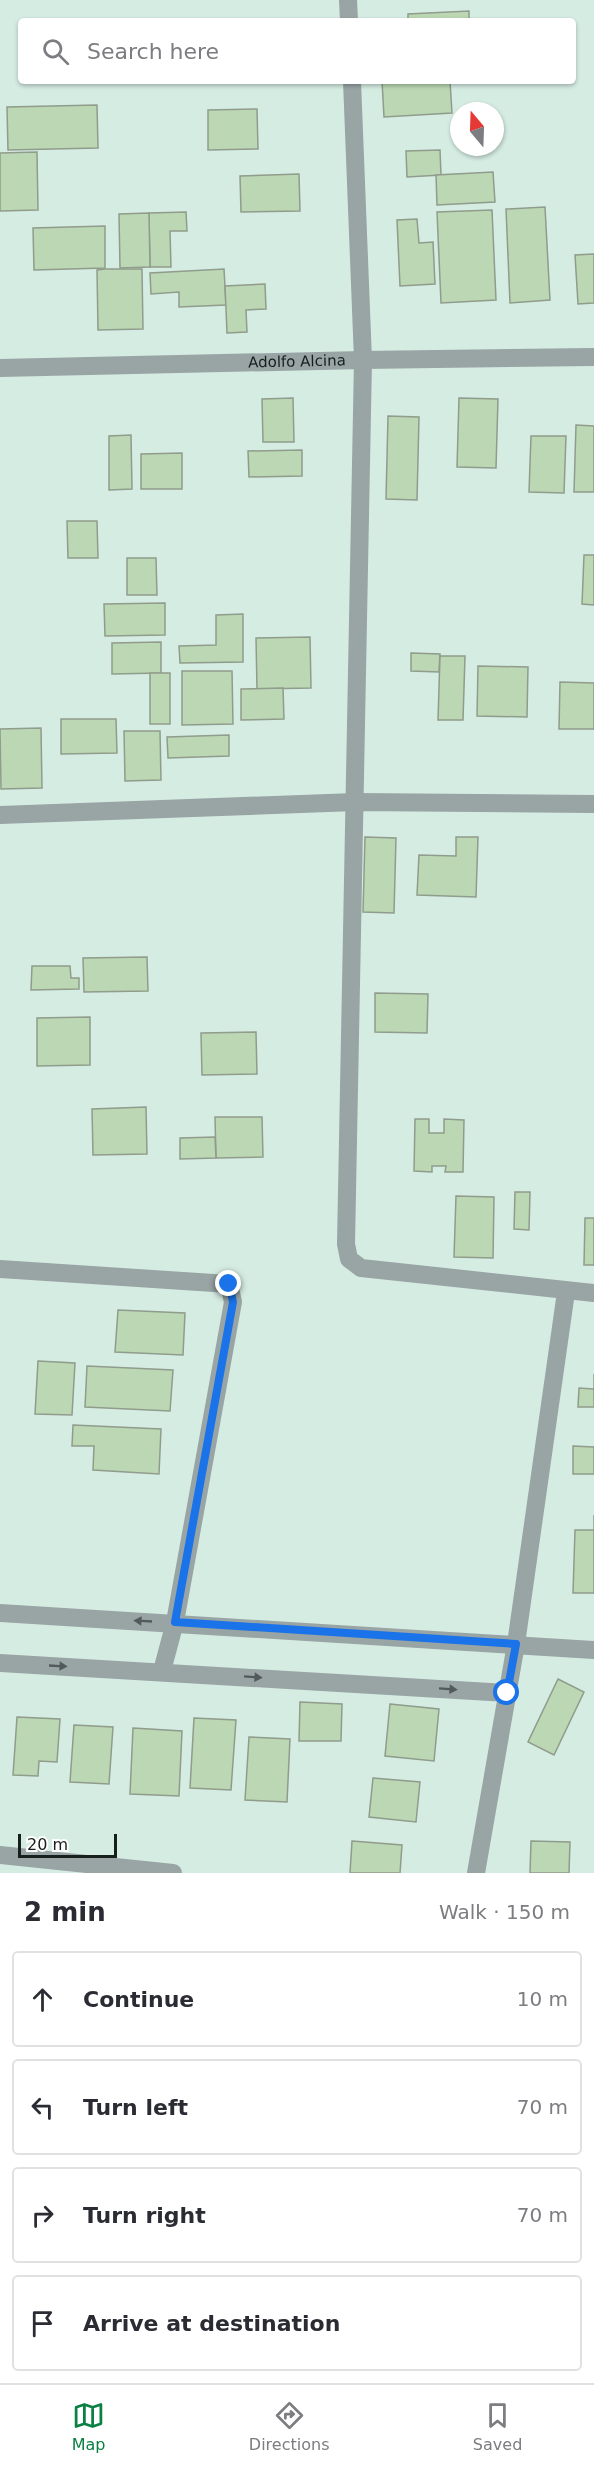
<!DOCTYPE html>
<html lang="en">
<head>
<meta charset="utf-8">
<style>
	:root { --surface:#fff; --page:#f2f2f3; --text:#2b2b33; --muted:#7c7c81; --line:#e1e1e2; --accent:#0b8043 }
	body { margin:0; font-family:"DejaVu Sans",sans-serif; background:var(--page); color:var(--text) }
	.compass { position:absolute; left:450px; top:102px; width:54px; height:54px; border-radius:50%; background:var(--surface); box-shadow:0 2px 4px #0004; rotate:341deg }
	.scale { position:absolute; left:18px; bottom:15px; width:99px; box-sizing:border-box; padding-left:6px; border:3px solid #171f1c; border-top:0; font-size:16px; line-height:21px; white-space:nowrap; color:#171f1c; -webkit-text-stroke:4px #fff; paint-order:stroke }
	.stop { position:absolute; width:18px; height:18px; margin:-14px; border:4px solid #1a73e8; border-radius:50%; background:#fff }
	.stop.end { background:#1a73e8; border-color:#fff; box-shadow:0 2px 6px #0008 }
	.list { margin:0; padding:0; list-style:none }
	h2 { display:flex; justify-content:space-between; align-items:center; height:78px; margin:0; padding:0 24px; font-size:26px }
	h2 small { font-size:20px; font-weight:400; color:var(--muted) }
	.list li { display:grid; grid-template-columns:39px 1fr auto; gap:18px; align-items:center; box-sizing:border-box; height:96px; margin:0 12px 12px; padding:0 12px; border:2px solid var(--line); border-radius:6px }
	.list b { display:block; font-size:22px; white-space:nowrap }
	.list em { font-size:20px; font-style:normal; color:var(--muted) }
	.icon { flex:none; width:33px; height:33px; fill:none; stroke:currentColor; stroke-width:2; stroke-linecap:round; stroke-linejoin:round }
	.map { position:relative; flex:none; width:594px; height:1873px; overflow:hidden }
	.search { position:absolute; background:var(--surface); box-shadow:0 2px 4px #0004; left:18px; right:18px; top:18px; height:66px; display:flex; align-items:center; gap:15px; box-sizing:border-box; padding:0 21px; border-radius:6px; color:var(--muted); font-size:22px }
	.sheet { height:510px; background:var(--surface) }
	nav { display:flex; justify-content:space-around; align-items:center; box-sizing:border-box; height:84px; border-top:2px solid var(--line); background:var(--surface); font-size:16px; color:var(--muted) }
	nav a { display:grid; justify-items:center; gap:3px }
	nav .on { color:var(--accent) }
	.map>svg:first-child { display:block }
	.building { fill:#bbd7b3; stroke:#909c8c; stroke-width:1.5 }
	.lines { fill:none; stroke-linecap:round; stroke-linejoin:round }
	.service { stroke:#99a4a4; stroke-width:18 }
	.minor { stroke:#99a4a4; stroke-width:18 }
	.oneway { fill:#525b59 }
	.route { stroke:#1a73e8; stroke-width:8 }
	.labels { text-anchor:middle; stroke-width:6; stroke-linejoin:round; paint-order:stroke }
	.street-label { font-size:15px; fill:#171f1c; stroke:#fff }
</style>
</head>
<body>
<div class="map">
<svg width="594" height="1873" viewBox="0 0 594 1873">
	<rect width="100%" height="100%" fill="#d5ece3"/>
	<g class="building">
		<path d="M 469,11 L 469,21 L 408,21 L 408,14 Z"/>
		<path d="M 382,81 L 450,81 L 452,113 L 384,117 Z"/>
		<path d="M 97,105 L 98,148 L 8,150 L 7,107 Z"/>
		<path d="M 257,109 L 258,149 L 208,150 L 208,110 Z"/>
		<path d="M 440,150 L 441,175 L 407,177 L 406,151 Z"/>
		<path d="M 37,152 L 38,210 L 0,211 L 0,153 Z"/>
		<path d="M 493,172 L 495,202 L 437,205 L 436,175 Z"/>
		<path d="M 299,174 L 300,211 L 241,212 L 240,176 Z"/>
		<path d="M 545,207 L 550,300 L 510,303 L 506,209 Z"/>
		<path d="M 492,210 L 496,300 L 441,303 L 437,212 Z"/>
		<path d="M 186,212 L 187,231 L 170,231 L 171,267 L 150,267 L 149,213 Z"/>
		<path d="M 149,213 L 150,267 L 120,268 L 119,214 Z"/>
		<path d="M 417,219 L 419,243 L 433,242 L 435,284 L 400,286 L 397,220 Z"/>
		<path d="M 105,226 L 105,268 L 34,270 L 33,228 Z"/>
		<path d="M 594,254 L 594,303 L 578,304 L 575,255 Z"/>
		<path d="M 105,269 L 142,269 L 143,329 L 98,330 L 97,270 Z"/>
		<path d="M 224,269 L 226,305 L 179,307 L 179,292 L 151,294 L 150,273 Z"/>
		<path d="M 265,284 L 266,309 L 246,310 L 247,332 L 227,333 L 225,286 Z"/>
		<path d="M 293,398 L 294,442 L 263,442 L 262,399 Z"/>
		<path d="M 459,398 L 498,399 L 496,468 L 457,467 Z"/>
		<path d="M 388,416 L 419,417 L 417,500 L 386,499 Z"/>
		<path d="M 576,425 L 594,426 L 594,492 L 574,492 Z"/>
		<path d="M 131,435 L 132,489 L 109,490 L 109,436 Z"/>
		<path d="M 531,436 L 566,436 L 564,493 L 529,492 Z"/>
		<path d="M 302,450 L 302,476 L 249,477 L 248,451 Z"/>
		<path d="M 182,453 L 182,489 L 141,489 L 141,454 Z"/>
		<path d="M 67,521 L 97,521 L 98,558 L 68,558 Z"/>
		<path d="M 584,555 L 594,555 L 594,605 L 582,604 Z"/>
		<path d="M 127,558 L 156,558 L 157,595 L 127,595 Z"/>
		<path d="M 165,603 L 165,635 L 105,636 L 104,604 Z"/>
		<path d="M 243,614 L 243,662 L 180,663 L 179,646 L 216,645 L 216,615 Z"/>
		<path d="M 310,637 L 311,688 L 257,689 L 256,638 Z"/>
		<path d="M 161,642 L 161,673 L 112,674 L 112,643 Z"/>
		<path d="M 411,653 L 440,654 L 439,672 L 411,671 Z"/>
		<path d="M 440,656 L 465,656 L 463,720 L 438,720 Z"/>
		<path d="M 478,666 L 528,667 L 527,717 L 477,716 Z"/>
		<path d="M 182,671 L 232,671 L 233,724 L 182,725 Z"/>
		<rect x="150" y="673" width="20" height="51"/>
		<path d="M 560,682 L 594,683 L 594,729 L 559,729 Z"/>
		<path d="M 283,688 L 284,719 L 241,720 L 241,689 Z"/>
		<path d="M 61,719 L 116,719 L 117,753 L 61,754 Z"/>
		<path d="M 41,728 L 42,788 L 1,789 L 0,729 Z"/>
		<path d="M 124,731 L 160,731 L 161,780 L 125,781 Z"/>
		<path d="M 229,735 L 229,756 L 168,758 L 167,737 Z"/>
		<path d="M 365,837 L 396,838 L 394,913 L 363,912 Z"/>
		<path d="M 456,837 L 478,837 L 476,897 L 417,895 L 419,855 L 456,856 Z"/>
		<path d="M 147,957 L 148,991 L 84,992 L 83,958 Z"/>
		<path d="M 32,966 L 70,966 L 71,978 L 79,978 L 79,989 L 31,990 Z"/>
		<path d="M 375,993 L 428,994 L 427,1033 L 375,1032 Z"/>
		<path d="M 90,1017 L 90,1065 L 37,1066 L 37,1018 Z"/>
		<path d="M 256,1032 L 257,1074 L 202,1075 L 201,1033 Z"/>
		<path d="M 146,1107 L 147,1154 L 93,1155 L 92,1109 Z"/>
		<path d="M 215,1117 L 262,1117 L 263,1157 L 216,1158 Z"/>
		<path d="M 415,1119 L 429,1119 L 429,1133 L 444,1133 L 444,1119 L 464,1120 L 463,1172 L 445,1172 L 446,1166 L 432,1166 L 432,1172 L 414,1171 Z"/>
		<path d="M 215,1137 L 216,1158 L 180,1159 L 180,1138 Z"/>
		<path d="M 515,1192 L 530,1192 L 529,1230 L 514,1229 Z"/>
		<path d="M 456,1196 L 494,1197 L 493,1258 L 454,1257 Z"/>
		<path d="M 585,1218 L 594,1218 L 594,1265 L 584,1265 Z"/>
		<path d="M 118,1310 L 185,1313 L 183,1355 L 115,1352 Z"/>
		<path d="M 38,1361 L 75,1363 L 72,1415 L 35,1414 Z"/>
		<path d="M 87,1366 L 173,1370 L 170,1411 L 85,1407 Z"/>
		<path d="M 594,1374 L 594,1407 L 578,1407 L 579,1388 L 594,1389 Z"/>
		<path d="M 73,1425 L 161,1429 L 159,1474 L 93,1470 L 94,1446 L 72,1446 Z"/>
		<path d="M 573,1446 L 594,1447 L 594,1474 L 573,1474 Z"/>
		<path d="M 594,1515 L 594,1593 L 573,1593 L 575,1530 L 594,1530 Z"/>
		<path d="M 558,1679 L 584,1692 L 554,1755 L 528,1742 Z"/>
		<path d="M 300,1702 L 342,1704 L 341,1741 L 299,1741 Z"/>
		<path d="M 390,1704 L 439,1709 L 434,1761 L 385,1756 Z"/>
		<path d="M 17,1717 L 60,1719 L 57,1762 L 39,1761 L 38,1776 L 13,1775 Z"/>
		<path d="M 194,1718 L 236,1720 L 231,1790 L 190,1788 Z"/>
		<path d="M 74,1725 L 113,1727 L 109,1784 L 70,1782 Z"/>
		<path d="M 133,1728 L 182,1731 L 179,1796 L 130,1794 Z"/>
		<path d="M 249,1737 L 290,1739 L 287,1802 L 245,1800 Z"/>
		<path d="M 373,1778 L 420,1782 L 416,1822 L 369,1817 Z"/>
		<path d="M 352,1841 L 402,1845 L 400,1873 L 350,1873 Z"/>
		<path d="M 531,1841 L 570,1842 L 569,1873 L 530,1873 Z"/>
	</g>
	<g class="lines">
		<path class="service" d="M 0,1269 L 229,1284"/>
		<g class="minor">
			<path d="M 348,0 L 349,21"/>
			<path d="M 352,81 L 363,360 L 346,1244 L 349,1259 L 361,1268 L 594,1293"/>
			<path id="s1" d="M 0,368 L 363,360 L 594,357"/>
			<path d="M 0,815 L 355,802 L 594,804"/>
			<path d="M 0,1613 L 594,1650"/>
			<path d="M 0,1663 L 507,1693"/>
			<path d="M 162,1671 L 175,1622 L 233,1302 L 229,1284"/>
			<path d="M 0,1855 L 173,1873"/>
			<path d="M 476,1873 L 516,1644 L 566,1292"/>
		</g>
	</g>
	<defs><path id="oneway-solid" d="M-6-.8H1V-3.2L6.5 0L1 3.2V.8H-6Z" transform="scale(1.5)"/></defs>
	<g class="oneway">
		<use href="#oneway-solid" transform="translate(143 1621) rotate(-177)"/>
		<use href="#oneway-solid" transform="translate(58 1666) rotate(3)"/>
		<use href="#oneway-solid" transform="translate(253 1677) rotate(4)"/>
		<use href="#oneway-solid" transform="translate(448 1689) rotate(4)"/>
	</g>
	<g class="lines">
		<path class="route" d="M 229,1284 L 233,1302 L 175,1622 L 516,1644 L 507,1693"/>
	</g>
	<g class="labels">
		<g class="street-label">
			<text dy="5" stroke="none"><textPath href="#s1" startOffset="297">Adolfo Alcina</textPath></text>
		</g>
	</g>
</svg>
<svg class="compass" viewBox="-18 -18 36 36"><path d="M0-13l5 13h-10z" fill="#e53935"/><path d="M0 13l5-13h-10z" fill="#7c7c81"/></svg>
<div class="scale">20 m</div>
<div class="stop" style="left:507px;top:1693px"></div>
<div class="stop end" style="left:229px;top:1284px"></div>
<div class="search"><svg class="icon" aria-label="search" viewBox="0 0 24 24"><circle cx="10" cy="10" r="6"/><path d="M15 15l6 6"/></svg>Search here</div>
</div>
<section class="sheet">
<h2>2 min<small>Walk · 150 m</small></h2>
<ul class="list">
<li><svg class="icon" aria-label="ahead" viewBox="0 0 24 24"><path d="M12 20V5M6 11l6-6 6 6"/></svg><div><b>Continue</b></div><em>10 m</em></li>
<li><svg class="icon" aria-label="left" viewBox="0 0 24 24"><path d="M17 20v-9H6M10 6l-5 5 5 5"/></svg><div><b>Turn left</b></div><em>70 m</em></li>
<li><svg class="icon" aria-label="right" viewBox="0 0 24 24"><path d="M7 20v-9h11M14 6l5 5-5 5"/></svg><div><b>Turn right</b></div><em>70 m</em></li>
<li><svg class="icon" aria-label="arrive" viewBox="0 0 24 24"><path d="M6 21V4h12l-3 4 3 4H6"/></svg><div><b>Arrive at destination</b></div></li>
</ul>
</section>
<nav>
<a class="on"><svg class="icon" aria-label="map" viewBox="0 0 24 24"><path d="M3 6l6-2 6 2 6-2v14l-6 2-6-2-6 2zM9 4v14M15 6v14"/></svg>Map</a>
<a><svg class="icon" aria-label="directions" viewBox="0 0 24 24"><path d="M12 3l9 9-9 9-9-9zM9 14v-3h6M13 9l2 2-2 2"/></svg>Directions</a>
<a><svg class="icon" aria-label="saved" viewBox="0 0 24 24"><path d="M7 4h10v16l-5-4-5 4z"/></svg>Saved</a>
</nav>
</body>
</html>
